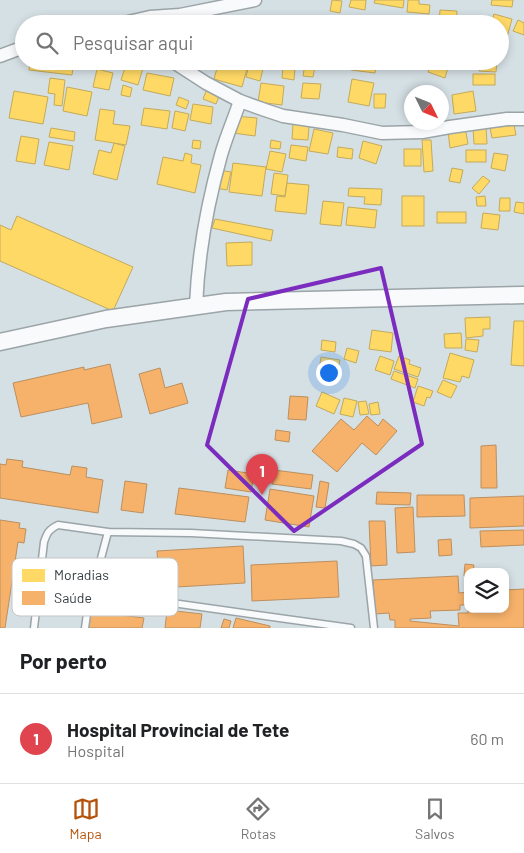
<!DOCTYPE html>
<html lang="pt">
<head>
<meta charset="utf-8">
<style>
	:root { --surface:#fff; --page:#f6f6f6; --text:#202124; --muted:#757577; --line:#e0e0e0; --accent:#b45309 }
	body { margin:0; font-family:Barlow,sans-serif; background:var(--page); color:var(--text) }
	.controls { position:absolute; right:15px; bottom:15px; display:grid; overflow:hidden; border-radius:10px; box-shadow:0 2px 8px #0003 }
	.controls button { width:45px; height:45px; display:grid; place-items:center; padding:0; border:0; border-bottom:1px solid var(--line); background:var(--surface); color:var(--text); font:25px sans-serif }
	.compass { position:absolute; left:404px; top:85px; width:45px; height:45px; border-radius:50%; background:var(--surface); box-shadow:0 2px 8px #0003; rotate:133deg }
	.you { position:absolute; left:328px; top:372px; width:18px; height:18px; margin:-12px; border:4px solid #fff; border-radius:50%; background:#1a73e8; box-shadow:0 0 0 8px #1a73e833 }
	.badge { display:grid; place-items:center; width:32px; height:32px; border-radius:50%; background:var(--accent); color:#fff; font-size:16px; font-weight:700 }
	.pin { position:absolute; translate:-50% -41px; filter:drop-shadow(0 1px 2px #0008) }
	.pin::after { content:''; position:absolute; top:26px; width:18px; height:15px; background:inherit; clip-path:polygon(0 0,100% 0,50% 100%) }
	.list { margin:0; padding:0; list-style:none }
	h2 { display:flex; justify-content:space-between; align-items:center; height:65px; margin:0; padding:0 20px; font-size:21px }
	h2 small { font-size:16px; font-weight:400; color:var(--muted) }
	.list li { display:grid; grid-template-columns:32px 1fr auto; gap:15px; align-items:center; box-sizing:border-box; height:90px; padding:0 20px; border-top:1px solid var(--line) }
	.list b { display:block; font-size:19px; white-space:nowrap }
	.list p { margin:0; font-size:16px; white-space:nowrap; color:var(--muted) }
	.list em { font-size:16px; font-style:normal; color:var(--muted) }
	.icon { flex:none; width:28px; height:28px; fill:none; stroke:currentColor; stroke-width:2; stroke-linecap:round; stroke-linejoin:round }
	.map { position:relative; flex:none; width:524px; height:628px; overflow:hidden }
	.search { position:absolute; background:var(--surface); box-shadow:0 2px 8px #0003; left:15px; right:15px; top:15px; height:55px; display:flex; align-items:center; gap:12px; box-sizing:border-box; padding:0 18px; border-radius:28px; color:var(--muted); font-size:19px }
	.sheet { height:155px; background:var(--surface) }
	nav { display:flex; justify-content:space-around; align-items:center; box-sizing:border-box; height:70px; border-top:1px solid var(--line); background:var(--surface); font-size:14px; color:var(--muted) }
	nav a { display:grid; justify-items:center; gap:2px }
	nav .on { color:var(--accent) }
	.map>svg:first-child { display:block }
	.homes { fill:#ffd966; stroke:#c3aa5b }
	.health { fill:#f6b26b; stroke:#bc8f5e }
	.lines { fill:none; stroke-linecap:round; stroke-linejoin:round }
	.service-casing { stroke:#9ba4a7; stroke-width:9 }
	.minor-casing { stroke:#9ba4a7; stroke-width:15 }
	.tertiary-casing { stroke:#9ba4a7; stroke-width:19 }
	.service { stroke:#f9fafb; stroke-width:6 }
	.minor { stroke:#f9fafb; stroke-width:12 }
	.tertiary { stroke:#f9fafb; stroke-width:16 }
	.marked { fill:none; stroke:#7b2cbf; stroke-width:4; stroke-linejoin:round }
	.key { fill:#fff; stroke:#c3c5c6; stroke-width:1 }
	.key-label { font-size:14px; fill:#363d41 }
</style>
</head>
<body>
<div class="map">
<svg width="524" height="628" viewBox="0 0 524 628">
	<rect width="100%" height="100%" fill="#d5e0e5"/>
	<g class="homes">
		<path d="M 332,0 L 342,1 L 340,13 L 330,11 Z"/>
		<path d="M 351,0 L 366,0 L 365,10 L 349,7 Z"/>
		<path d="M 375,0 L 404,0 L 403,8 L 374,3 Z"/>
		<path d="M 408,0 L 419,0 L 419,4 L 430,5 L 429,14 L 407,12 Z"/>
		<path d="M 492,0 L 513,0 L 512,7 L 491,5 Z"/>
		<path d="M 440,10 L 457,11 L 456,24 L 439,24 Z"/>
		<path d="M 494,14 L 512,19 L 507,37 L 500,35 L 500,24 L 491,24 Z"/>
		<path d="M 398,16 L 414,18 L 413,24 L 398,24 Z"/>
		<rect x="347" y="19" width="14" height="5"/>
		<path d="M 518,20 L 524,23 L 524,35 L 513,31 Z"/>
		<path d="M 30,61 L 74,61 L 72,75 L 29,70 Z"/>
		<path d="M 127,61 L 145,61 L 138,85 L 121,80 Z"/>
		<path d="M 219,61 L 233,61 L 248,65 L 242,87 L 214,79 Z"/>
		<path d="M 250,61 L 265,61 L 260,81 L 246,77 Z"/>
		<path d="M 325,61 L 346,61 L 345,67 L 325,64 Z"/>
		<path d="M 352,61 L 377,61 L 375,73 L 351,70 Z"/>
		<path d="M 480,61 L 497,61 L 496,72 L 479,71 Z"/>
		<path d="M 432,62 L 448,67 L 445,78 L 428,72 Z"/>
		<path d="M 305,64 L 315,66 L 313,77 L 303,76 Z"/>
		<path d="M 283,67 L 295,69 L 294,80 L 282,78 Z"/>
		<path d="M 97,69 L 113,73 L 109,90 L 93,87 Z"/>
		<path d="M 147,73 L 174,78 L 170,96 L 143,90 Z"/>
		<rect x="473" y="74" width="22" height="11"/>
		<path d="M 50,78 L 65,80 L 62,106 L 54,105 L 55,94 L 48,93 Z"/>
		<path d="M 352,79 L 374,83 L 369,106 L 348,102 Z"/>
		<path d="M 261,83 L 284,86 L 282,105 L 258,102 Z"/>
		<path d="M 303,83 L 321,84 L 319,99 L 301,98 Z"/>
		<path d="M 123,85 L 132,88 L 130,97 L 121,95 Z"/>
		<path d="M 67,87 L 92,92 L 87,116 L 63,111 Z"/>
		<path d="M 207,89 L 220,94 L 216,104 L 203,99 Z"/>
		<path d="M 14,91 L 48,97 L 43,124 L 9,118 Z"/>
		<path d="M 473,91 L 476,111 L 454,114 L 452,95 Z"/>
		<path d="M 374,94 L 386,94 L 385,108 L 374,108 Z"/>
		<path d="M 179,97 L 189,101 L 186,109 L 176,105 Z"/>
		<path d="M 193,104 L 213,107 L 211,124 L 190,120 Z"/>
		<path d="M 144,108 L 170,111 L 167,129 L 141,125 Z"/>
		<path d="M 100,109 L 115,111 L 113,124 L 130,126 L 126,145 L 95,140 Z"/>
		<path d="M 175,111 L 189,114 L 185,131 L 172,128 Z"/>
		<path d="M 235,116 L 257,118 L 255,136 L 233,133 Z"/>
		<path d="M 293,124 L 309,126 L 308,140 L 292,139 Z"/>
		<path d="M 514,125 L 516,135 L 492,138 L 490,128 Z"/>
		<path d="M 486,126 L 487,144 L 474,144 L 473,127 Z"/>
		<path d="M 465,127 L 468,144 L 450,148 L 448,131 Z"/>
		<path d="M 51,128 L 75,132 L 74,141 L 49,137 Z"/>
		<path d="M 314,129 L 333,133 L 328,154 L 309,151 Z"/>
		<path d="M 21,136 L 39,139 L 35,164 L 16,161 Z"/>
		<path d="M 193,140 L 201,141 L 200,149 L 192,148 Z"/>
		<path d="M 271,140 L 281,142 L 280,149 L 270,148 Z"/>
		<path d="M 422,140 L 431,140 L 433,171 L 424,172 Z"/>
		<path d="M 363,141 L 382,146 L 376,164 L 359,158 Z"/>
		<path d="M 49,142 L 73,146 L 69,170 L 44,165 Z"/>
		<path d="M 114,143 L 125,146 L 117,180 L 93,174 L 99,150 L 111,153 Z"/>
		<path d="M 291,145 L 308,147 L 306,161 L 289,158 Z"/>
		<path d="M 338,147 L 353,149 L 352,159 L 337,157 Z"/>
		<rect x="404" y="149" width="17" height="17"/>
		<rect x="466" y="150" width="20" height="12"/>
		<path d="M 270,151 L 286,154 L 282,172 L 266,169 Z"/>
		<path d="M 185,153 L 192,155 L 191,163 L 201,165 L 195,193 L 157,184 L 163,157 L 183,161 Z"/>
		<path d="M 494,153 L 508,155 L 505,171 L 491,168 Z"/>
		<path d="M 233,163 L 266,167 L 262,196 L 229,192 Z"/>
		<path d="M 452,168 L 463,170 L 460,183 L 449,181 Z"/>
		<path d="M 219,170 L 231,172 L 227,190 L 215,188 Z"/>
		<path d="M 274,173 L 288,175 L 285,196 L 271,194 Z"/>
		<path d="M 483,176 L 490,181 L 479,194 L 472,188 Z"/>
		<path d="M 287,183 L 309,185 L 306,214 L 275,211 L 277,196 L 285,197 Z"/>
		<path d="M 349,188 L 382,189 L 381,205 L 364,204 L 365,197 L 348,196 Z"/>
		<rect x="402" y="196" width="22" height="30"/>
		<path d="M 485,196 L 486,206 L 477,206 L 476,197 Z"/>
		<path d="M 500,198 L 510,198 L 510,211 L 499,211 Z"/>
		<path d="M 323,201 L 344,203 L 341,226 L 320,224 Z"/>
		<path d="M 516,202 L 524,203 L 524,214 L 514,212 Z"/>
		<path d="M 348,207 L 377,210 L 375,228 L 346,225 Z"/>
		<rect x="437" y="212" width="29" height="11"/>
		<path d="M 483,213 L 500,215 L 498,230 L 481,228 Z"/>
		<path d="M 17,216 L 133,267 L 113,311 L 0,261 L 0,225 L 11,230 Z"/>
		<path d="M 215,219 L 273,230 L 271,241 L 212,228 Z"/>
		<path d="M 252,242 L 252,265 L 227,266 L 226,243 Z"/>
		<path d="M 490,317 L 490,329 L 483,329 L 483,336 L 466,338 L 465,318 Z"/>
		<path d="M 514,321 L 524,321 L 524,366 L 511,365 Z"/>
		<path d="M 372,330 L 393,333 L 391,352 L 369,349 Z"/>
		<path d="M 461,333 L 462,348 L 445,348 L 444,334 Z"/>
		<path d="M 466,339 L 479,340 L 477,352 L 465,350 Z"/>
		<path d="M 322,340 L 336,342 L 335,352 L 321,350 Z"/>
		<path d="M 347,348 L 359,351 L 356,363 L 344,359 Z"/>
		<path d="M 450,353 L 474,360 L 469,378 L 462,376 L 460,382 L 443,378 Z"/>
		<path d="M 380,356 L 394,361 L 390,375 L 375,370 Z"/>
		<path d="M 399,356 L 410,360 L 409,364 L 421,368 L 418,377 L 394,369 Z"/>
		<path d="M 321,357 L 340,360 L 336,380 L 318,377 Z"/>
		<path d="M 394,371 L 418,379 L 415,388 L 391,379 Z"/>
		<path d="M 443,380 L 457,386 L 451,398 L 437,392 Z"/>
		<path d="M 418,386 L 433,391 L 430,398 L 427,397 L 424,406 L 413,402 Z"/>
		<path d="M 322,392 L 340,400 L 334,414 L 316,406 Z"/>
		<path d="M 344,398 L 357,401 L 353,417 L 340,414 Z"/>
		<path d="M 366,401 L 369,414 L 360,415 L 358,402 Z"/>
		<path d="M 378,402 L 380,414 L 371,415 L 369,404 Z"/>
	</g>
	<g class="health">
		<path d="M 110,364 L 122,417 L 92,424 L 88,403 L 21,417 L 13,383 L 84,367 L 84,370 Z"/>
		<path d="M 160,368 L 165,388 L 182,383 L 188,403 L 150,414 L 139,374 Z"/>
		<path d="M 290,396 L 308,397 L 306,420 L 288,419 Z"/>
		<path d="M 367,416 L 378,426 L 383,419 L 397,431 L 376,455 L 362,443 L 337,472 L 312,451 L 341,419 L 354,430 Z"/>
		<path d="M 276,430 L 290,432 L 289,442 L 275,440 Z"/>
		<path d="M 496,445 L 497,488 L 481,488 L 481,446 Z"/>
		<path d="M 7,459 L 23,461 L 22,467 L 70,475 L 72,466 L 87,468 L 86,477 L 103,480 L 98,513 L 0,498 L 0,464 L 6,465 Z"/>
		<path d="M 228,470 L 254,474 L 251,492 L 225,488 Z"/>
		<path d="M 274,470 L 313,475 L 311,489 L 272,484 Z"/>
		<path d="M 125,481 L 147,484 L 143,513 L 121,510 Z"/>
		<path d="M 320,481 L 329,483 L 325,508 L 316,507 Z"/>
		<path d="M 179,488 L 249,497 L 245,522 L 175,514 Z"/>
		<path d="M 270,489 L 314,496 L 309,527 L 265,520 Z"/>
		<path d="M 377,492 L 411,493 L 410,505 L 376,504 Z"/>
		<path d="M 417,495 L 464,495 L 465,516 L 417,517 Z"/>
		<path d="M 524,496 L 524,526 L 470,528 L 470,498 Z"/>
		<path d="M 413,507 L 415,552 L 397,553 L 395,508 Z"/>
		<path d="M 0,520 L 20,523 L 19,528 L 26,529 L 24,543 L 18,542 L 5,628 L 0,628 Z"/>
		<path d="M 369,521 L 385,521 L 387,565 L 371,566 Z"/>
		<path d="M 524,530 L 524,545 L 481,547 L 480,531 Z"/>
		<path d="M 451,539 L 452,555 L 439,556 L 438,540 Z"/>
		<path d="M 243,546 L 245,583 L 159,588 L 157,551 Z"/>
		<path d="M 337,561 L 339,597 L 252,601 L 251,565 Z"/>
		<path d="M 465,564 L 474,565 L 473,572 L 468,572 L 468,576 L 464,576 Z"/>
		<path d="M 458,576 L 459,593 L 468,592 L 468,605 L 460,605 L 460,610 L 430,611 L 431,618 L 410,619 L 410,621 L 459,626 L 458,613 L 468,613 L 468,609 L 505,609 L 505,590 L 524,589 L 524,628 L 395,628 L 395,620 L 390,620 L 389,613 L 375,614 L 373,580 Z"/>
		<path d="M 167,610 L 202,614 L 200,628 L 165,628 Z"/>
		<path d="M 89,611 L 144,618 L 142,628 L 87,628 Z"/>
		<path d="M 236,618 L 270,626 L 270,628 L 233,628 Z"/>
		<path d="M 224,619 L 231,621 L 229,628 L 221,628 Z"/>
	</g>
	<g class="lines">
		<g class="service-casing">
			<g id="service">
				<path d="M 39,588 L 151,600 L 351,628"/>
				<path d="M 34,628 L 44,542 C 47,533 49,529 58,525 L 108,532 L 191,533 L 341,541 L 354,544 L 361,548 L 366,556 L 374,628"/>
				<path d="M 85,628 L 88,607 L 108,532"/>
			</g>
		</g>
		<g class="minor-casing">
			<g id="minor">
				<path d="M 119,24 L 150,17 L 180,15 L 255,0"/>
				<path d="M 0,56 L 24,47"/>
				<path d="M 172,61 L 206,83 L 240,101 L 265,110 L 283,116 L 343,125 L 382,133 L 422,132 L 450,127 L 507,119 L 524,119"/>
				<path d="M 196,306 C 198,255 207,205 221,155 C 226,137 234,119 240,101"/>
			</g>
		</g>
		<g class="tertiary-casing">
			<path id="tertiary" d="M 0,342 L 106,319 L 226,302 L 524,295"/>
		</g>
		<use href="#service" class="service"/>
		<use href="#minor" class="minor"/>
		<use href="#tertiary" class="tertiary"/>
	</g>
	<path class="marked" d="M 381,268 L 422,444 L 294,531 L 207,445 L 248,299 Z"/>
	<rect x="12" y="558" width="166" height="58" rx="8" class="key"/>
	<rect x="22" y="569" width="23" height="13" fill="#ffd966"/>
	<rect x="22" y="591" width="23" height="14" fill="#f6b26b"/>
	<g class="key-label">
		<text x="54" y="580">Moradias</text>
		<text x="54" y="603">Saúde</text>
	</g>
</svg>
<div class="controls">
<button><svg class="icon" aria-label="layers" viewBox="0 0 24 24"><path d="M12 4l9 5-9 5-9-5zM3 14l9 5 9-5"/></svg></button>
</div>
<svg class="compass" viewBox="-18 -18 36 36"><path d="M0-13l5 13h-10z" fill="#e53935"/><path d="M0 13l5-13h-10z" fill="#757577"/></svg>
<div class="you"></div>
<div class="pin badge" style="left:262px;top:495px;background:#e0444e">1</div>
<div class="search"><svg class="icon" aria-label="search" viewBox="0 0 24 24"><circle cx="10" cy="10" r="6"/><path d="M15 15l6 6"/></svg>Pesquisar aqui</div>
</div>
<section class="sheet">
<h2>Por perto<small></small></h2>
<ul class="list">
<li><span class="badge" style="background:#e0444e">1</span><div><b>Hospital Provincial de Tete</b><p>Hospital</p></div><em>60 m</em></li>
</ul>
</section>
<nav>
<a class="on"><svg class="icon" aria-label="map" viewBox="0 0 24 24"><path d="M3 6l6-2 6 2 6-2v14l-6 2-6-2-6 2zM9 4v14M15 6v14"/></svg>Mapa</a>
<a><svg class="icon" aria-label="directions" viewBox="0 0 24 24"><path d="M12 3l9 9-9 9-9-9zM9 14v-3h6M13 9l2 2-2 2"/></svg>Rotas</a>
<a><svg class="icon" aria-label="saved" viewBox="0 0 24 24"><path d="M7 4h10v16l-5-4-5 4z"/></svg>Salvos</a>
</nav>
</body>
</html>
